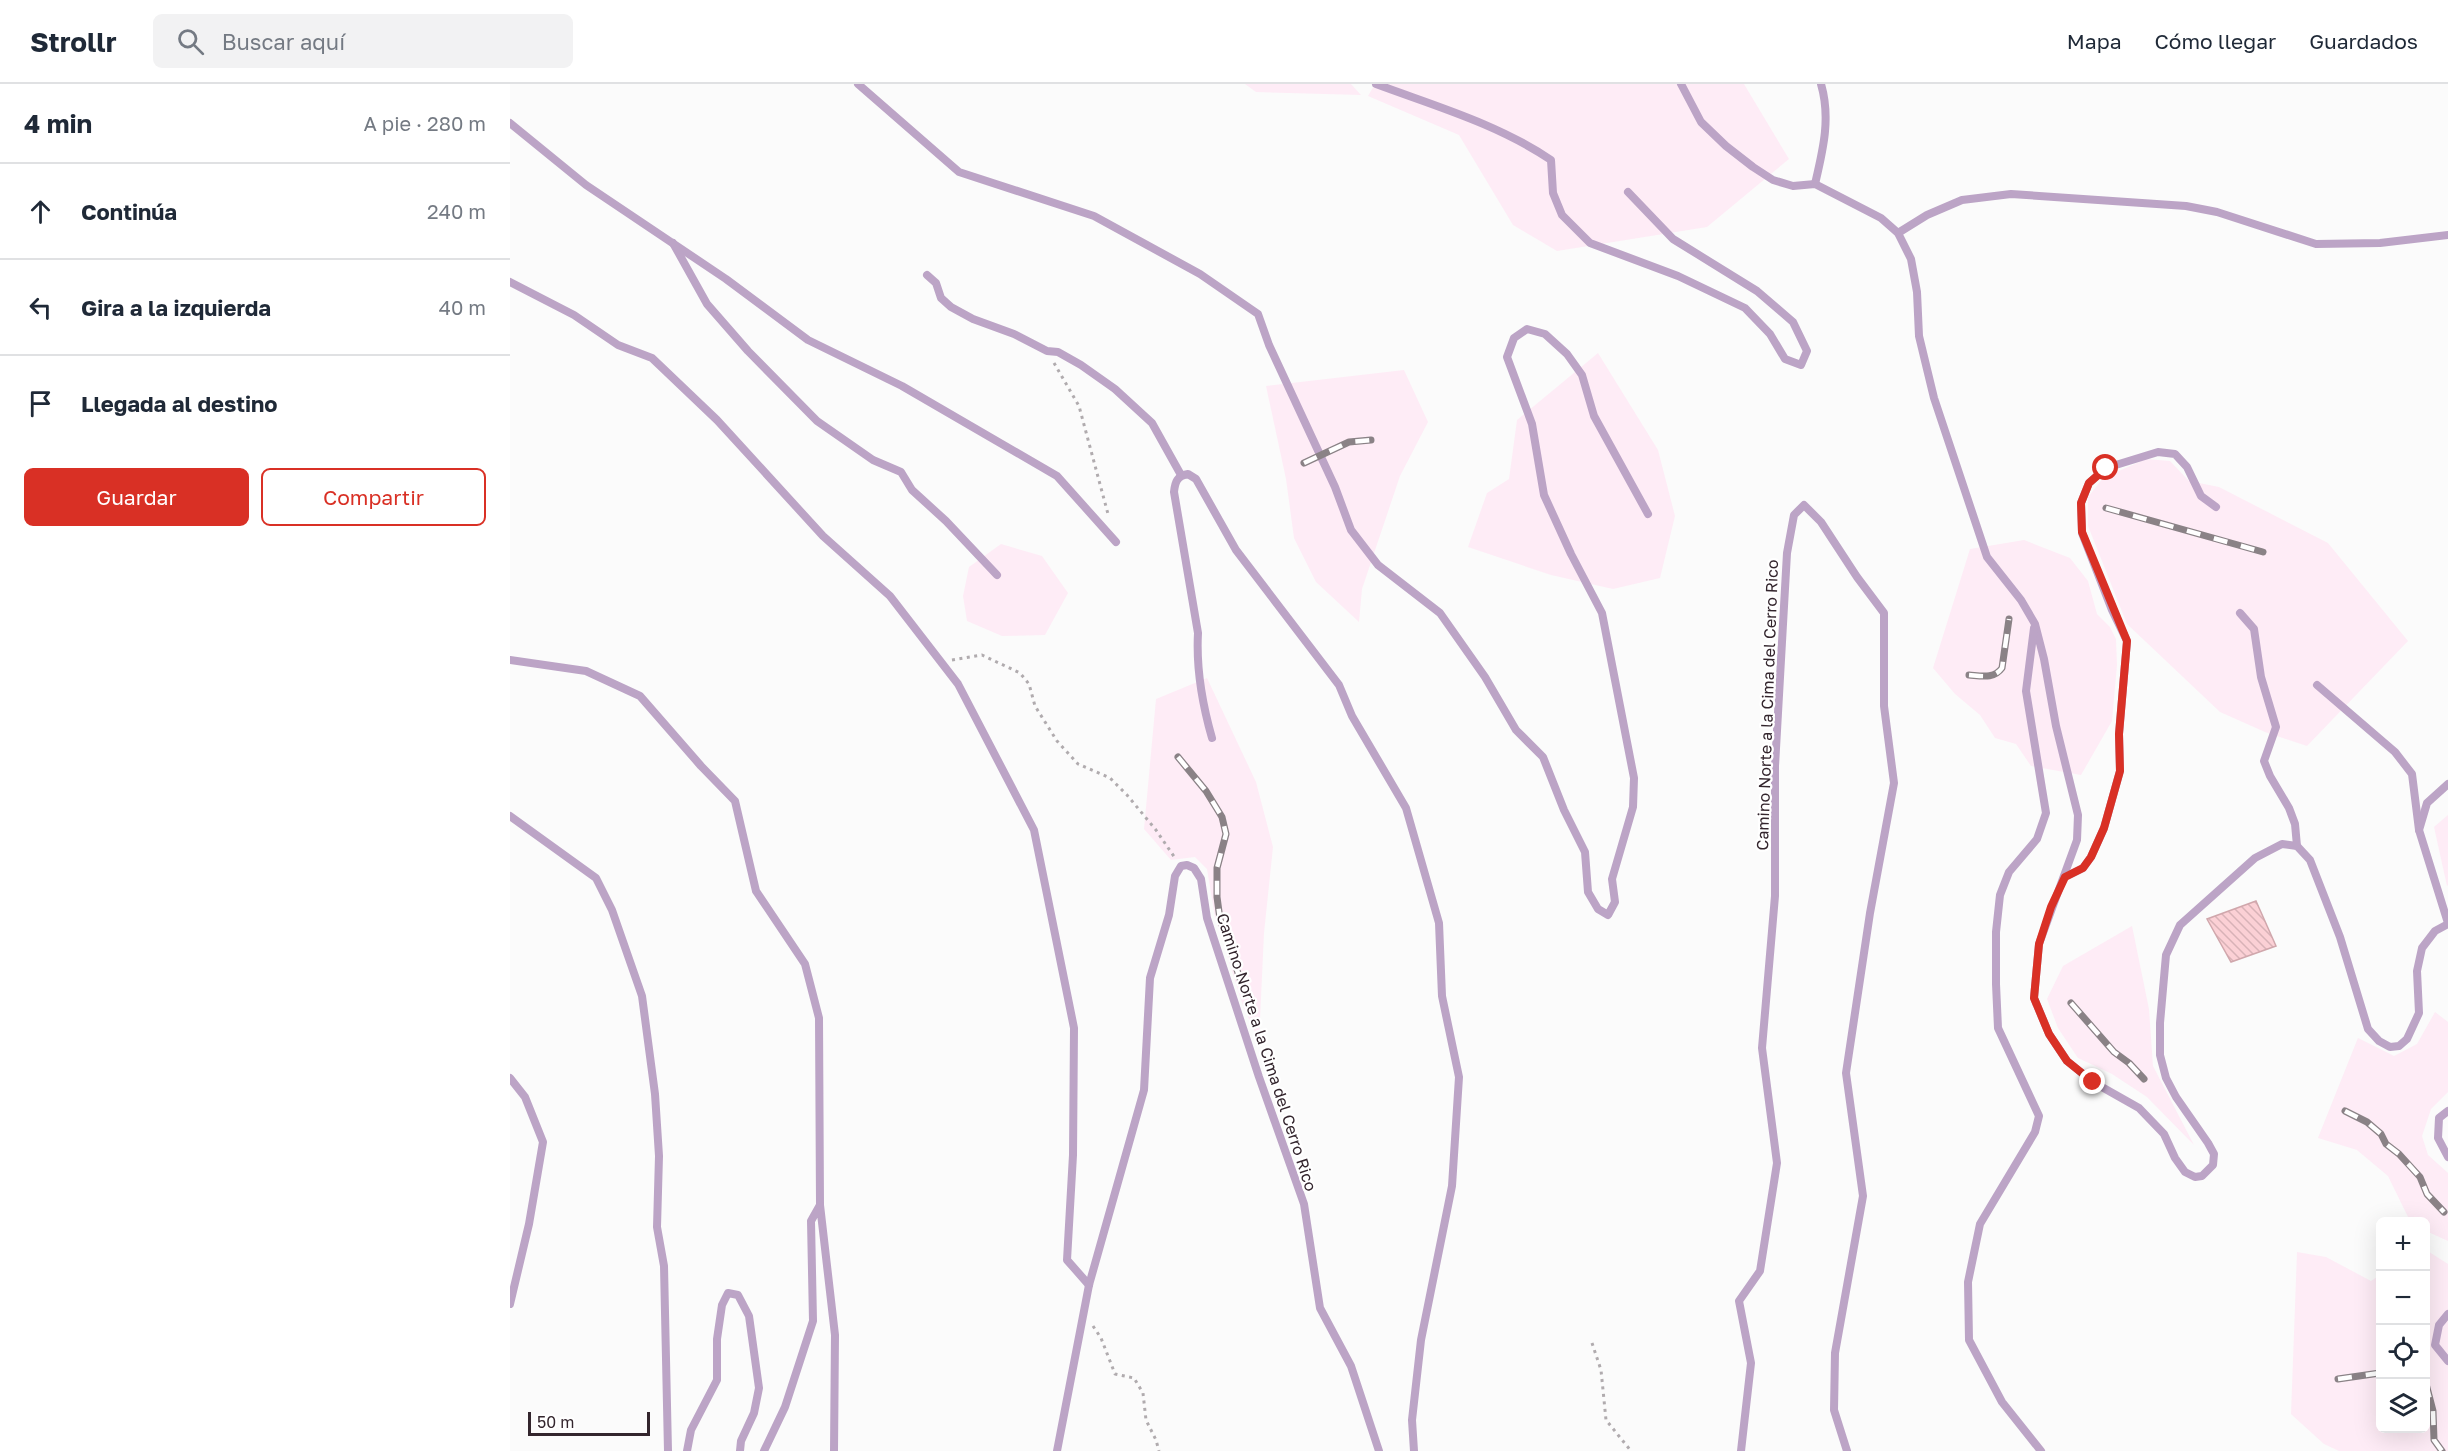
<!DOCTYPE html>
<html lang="es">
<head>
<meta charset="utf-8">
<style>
	:root { --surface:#fff; --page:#f2f2f3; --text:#1f2937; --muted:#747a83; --line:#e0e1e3; --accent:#d93025 }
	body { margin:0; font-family:"Golos Text",sans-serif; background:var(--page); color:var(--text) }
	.controls { position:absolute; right:18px; bottom:18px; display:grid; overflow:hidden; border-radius:9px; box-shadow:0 6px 24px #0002 }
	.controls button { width:54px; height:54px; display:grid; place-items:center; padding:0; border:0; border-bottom:2px solid var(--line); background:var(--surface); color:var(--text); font:30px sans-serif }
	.scale { position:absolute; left:18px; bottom:15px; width:122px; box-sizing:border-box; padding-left:6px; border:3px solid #33252d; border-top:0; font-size:16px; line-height:21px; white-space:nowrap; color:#33252d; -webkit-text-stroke:4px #fff; paint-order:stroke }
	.stop { position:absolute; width:18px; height:18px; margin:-14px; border:4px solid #d93025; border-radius:50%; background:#fff }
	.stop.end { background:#d93025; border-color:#fff; box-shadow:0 2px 6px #0008 }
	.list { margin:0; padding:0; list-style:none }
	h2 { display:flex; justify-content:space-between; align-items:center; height:78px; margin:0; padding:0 24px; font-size:26px }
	h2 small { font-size:20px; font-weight:400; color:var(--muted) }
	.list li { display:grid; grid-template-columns:39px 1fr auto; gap:18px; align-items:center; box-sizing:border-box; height:96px; padding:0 24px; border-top:2px solid var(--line) }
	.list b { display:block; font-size:22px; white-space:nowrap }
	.list em { font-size:20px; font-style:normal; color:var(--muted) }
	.actions { display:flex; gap:12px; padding:18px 24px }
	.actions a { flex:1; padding:14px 0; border:2px solid var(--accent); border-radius:9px; text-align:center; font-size:21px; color:var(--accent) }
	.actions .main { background:var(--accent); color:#fff }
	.icon { flex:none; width:33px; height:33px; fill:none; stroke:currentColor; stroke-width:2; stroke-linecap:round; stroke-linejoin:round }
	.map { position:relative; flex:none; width:1938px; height:1367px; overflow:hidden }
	header { display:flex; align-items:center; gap:36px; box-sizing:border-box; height:84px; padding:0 30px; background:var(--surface); border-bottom:2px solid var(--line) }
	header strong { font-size:28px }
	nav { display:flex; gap:33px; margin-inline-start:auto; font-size:21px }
	.search { width:420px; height:54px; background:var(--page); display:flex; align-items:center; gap:15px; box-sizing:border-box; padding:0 21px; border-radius:9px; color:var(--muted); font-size:22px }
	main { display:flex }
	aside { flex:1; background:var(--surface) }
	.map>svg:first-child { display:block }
	.built { fill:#feecf6 }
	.building { fill:url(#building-back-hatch); stroke:#d0a7ac; stroke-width:1.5 }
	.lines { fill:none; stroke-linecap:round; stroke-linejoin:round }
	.path { stroke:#b0abae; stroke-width:3; stroke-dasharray:3 4.5; stroke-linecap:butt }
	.service { stroke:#bca4c6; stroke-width:8 }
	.rail-casing { stroke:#8a8286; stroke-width:7 }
	.rail { stroke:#fff; stroke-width:4.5; stroke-dasharray:14; stroke-linecap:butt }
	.route { stroke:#d93025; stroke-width:8 }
	.labels { text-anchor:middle; stroke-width:4.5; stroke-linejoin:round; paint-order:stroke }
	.street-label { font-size:16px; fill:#33252d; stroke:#fff }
</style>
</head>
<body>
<header>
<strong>Strollr</strong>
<div class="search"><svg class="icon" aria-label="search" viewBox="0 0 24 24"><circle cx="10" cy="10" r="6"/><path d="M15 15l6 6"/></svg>Buscar aquí</div>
<nav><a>Mapa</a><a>Cómo llegar</a><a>Guardados</a></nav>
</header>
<main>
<aside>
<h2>4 min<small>A pie · 280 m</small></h2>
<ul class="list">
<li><svg class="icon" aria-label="ahead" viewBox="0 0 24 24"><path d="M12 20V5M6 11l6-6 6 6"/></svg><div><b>Continúa</b></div><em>240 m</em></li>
<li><svg class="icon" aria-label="left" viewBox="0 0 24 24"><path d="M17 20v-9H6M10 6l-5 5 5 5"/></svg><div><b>Gira a la izquierda</b></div><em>40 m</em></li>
<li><svg class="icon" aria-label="arrive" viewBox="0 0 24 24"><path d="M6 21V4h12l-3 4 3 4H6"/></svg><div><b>Llegada al destino</b></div></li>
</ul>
<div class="actions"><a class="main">Guardar</a><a>Compartir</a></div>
</aside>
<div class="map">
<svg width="1938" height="1367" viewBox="0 0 1938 1367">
	<defs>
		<pattern id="building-back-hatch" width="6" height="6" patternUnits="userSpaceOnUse" patternTransform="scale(1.5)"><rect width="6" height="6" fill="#fbd0d5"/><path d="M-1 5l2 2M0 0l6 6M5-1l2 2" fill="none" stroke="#d8b2b7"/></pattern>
	</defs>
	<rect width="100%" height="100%" fill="#fbfbfb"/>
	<g class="built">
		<path d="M 735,0 L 841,0 L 851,11 L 746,8 Z"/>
		<path d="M 865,0 L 1234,0 L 1279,75 L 1197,143 L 1047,167 L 1003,141 L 949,51 L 858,12 Z"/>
		<path d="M 1088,269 L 1148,366 L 1165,432 L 1150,494 L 1103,505 L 1041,491 L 958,463 L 977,409 L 999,395 L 1007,336 Z"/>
		<path d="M 894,286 L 918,338 L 890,392 L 852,505 L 849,538 L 806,498 L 784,454 L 776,395 L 756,302 Z"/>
		<path d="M 1636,375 L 1660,377 L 1679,397 L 1709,403 L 1818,459 L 1898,557 L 1797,662 L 1755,648 L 1710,628 L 1617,540 L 1578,442 L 1578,413 L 1593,394 Z"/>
		<path d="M 1514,456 L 1560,474 L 1578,497 L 1587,530 L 1600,543 L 1606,555 L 1607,581 L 1602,637 L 1571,691 L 1521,682 L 1506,660 L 1485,654 L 1470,631 L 1445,610 L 1423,584 L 1460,465 Z"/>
		<path d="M 491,460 L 532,472 L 558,509 L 535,551 L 492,552 L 457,537 L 453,512 L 459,483 Z"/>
		<path d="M 697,594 L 746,698 L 763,763 L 754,849 L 749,957 L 733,922 L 705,833 L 697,785 L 685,773 L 661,776 L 634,745 L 646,615 Z"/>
		<path d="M 1938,731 L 1938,801 L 1937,802 L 1924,743 Z"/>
		<path d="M 1622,842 L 1639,925 L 1643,982 L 1684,1061 L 1637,1013 L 1602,990 L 1568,974 L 1548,944 L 1537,915 L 1553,882 Z"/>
		<path d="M 1925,928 L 1938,938 L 1938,1008 L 1921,1025 L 1912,1052 L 1918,1071 L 1938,1089 L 1938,1157 L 1916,1147 L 1916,1138 L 1900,1137 L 1878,1092 L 1847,1066 L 1808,1054 L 1848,954 L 1884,972 L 1907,960 Z"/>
		<path d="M 1916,1166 L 1938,1180 L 1938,1367 L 1829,1367 L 1814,1360 L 1781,1330 L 1787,1168 L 1816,1173 L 1861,1197 L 1870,1191 L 1870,1344 L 1916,1344 Z"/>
	</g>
	<path class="building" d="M 1746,817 L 1766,862 L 1721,878 L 1697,835 Z"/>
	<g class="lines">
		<g class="path">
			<path d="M 544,279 L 569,322 L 598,430"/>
			<path d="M 442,576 L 472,571 L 510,589 L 519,600 L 525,622 L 547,657 L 568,680 L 600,694 L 617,711 L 646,746 L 665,774"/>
			<path d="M 583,1242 L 591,1254 L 605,1290 L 624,1294 L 633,1309 L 636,1336 L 646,1356 L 649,1367"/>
			<path d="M 1082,1259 L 1091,1286 L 1096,1336 L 1121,1367"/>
		</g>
		<g class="service">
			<path d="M 348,0 L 449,88 L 584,132 L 690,190 L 748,230 L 759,261 L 825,403 L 841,446 L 868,481 L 930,529 L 975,593 L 1006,646 L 1033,673 L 1054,726 L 1075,768 L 1078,808 L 1088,825 L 1098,831 L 1105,818 L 1102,795 L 1123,723 L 1124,694 L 1092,529 L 1061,470 L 1034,411 L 1022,340 L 997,273 L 1004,254 L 1017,245 L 1035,250 L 1057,270 L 1072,291 L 1084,332 L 1138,430"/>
			<path d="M 866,0 C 925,22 988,40 1041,76 L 1043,109 L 1052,131 L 1080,159 L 1168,192 L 1235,224 L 1260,250 L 1275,275 L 1291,281 L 1297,267 L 1283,238 L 1247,207 L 1163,155 L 1118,108"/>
			<path d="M 1171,0 L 1191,38 L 1216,62 L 1243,83 L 1263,96 L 1283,102 L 1305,100 L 1371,134 L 1388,149 L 1401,175 L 1407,208 L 1409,252 L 1424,314 L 1477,473 L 1511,516 L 1525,540 L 1534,575 L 1546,642 L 1568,731 L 1567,756 L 1529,860 L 1524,914 L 1539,950 L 1557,977 L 1583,998 L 1629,1024 L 1654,1050 L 1665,1074 L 1675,1088 L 1685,1093 L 1692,1092 L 1703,1081 L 1704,1070 L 1698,1059 L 1666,1013 L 1656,994 L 1650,971 L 1650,939 L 1656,871 L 1670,841 L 1745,774 L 1772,760 L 1787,762 L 1800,776 L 1830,853 L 1858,945 L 1869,957 L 1880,963 L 1889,962 L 1897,955 L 1909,929 L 1907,887 L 1912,864 L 1925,847 L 1938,840"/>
			<path d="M 0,39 L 76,101 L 216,195 L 298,256 L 392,302 L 547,392 L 606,458"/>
			<path d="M 1305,100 C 1313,66 1321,34 1311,0"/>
			<path d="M 1388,149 L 1417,131 L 1452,116 L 1501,110 L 1676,122 L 1707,128 L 1806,160 L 1870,159 L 1938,151"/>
			<path d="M 163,159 L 197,220 L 238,267 L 307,337 L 363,376 L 391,388 L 402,406 L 436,437 L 487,491"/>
			<path d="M 417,191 L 426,199 L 431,214 L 441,223 L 463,235 L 504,250 L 537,267 L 548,268 L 571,281 L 605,305 L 642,339 L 671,391"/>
			<path d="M 0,198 L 64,231 L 108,261 L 142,274 L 207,336 L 313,452 L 380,512 L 448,600 L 524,746 L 564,944 L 563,1071 L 557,1176 L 579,1201"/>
			<path d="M 1730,529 L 1744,545 L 1751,593 L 1766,643 L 1754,677 L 1760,692 L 1779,724 L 1785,740 L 1787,762"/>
			<path d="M 1524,544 L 1516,607 L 1536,729 L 1527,755 L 1499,788 L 1490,811 L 1486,848 L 1486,900 L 1488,944 L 1529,1032 L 1525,1048 L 1470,1140 L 1458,1198 L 1459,1256 L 1492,1318 L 1531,1367"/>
			<path d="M 0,576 L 76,587 L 130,612 L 191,682 L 225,717 L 246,807 L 295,880 L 309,934 L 310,1121"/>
			<path d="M 1807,601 L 1885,668 L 1902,690 L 1909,746"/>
			<path d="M 702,654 C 692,619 686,585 688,549 L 664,408 C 665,398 667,392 678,390 L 686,395 L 726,466 L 829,601 L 842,632 L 896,724 L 929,839 L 932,912 L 949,993 L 942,1102 L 911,1256 L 902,1336 L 904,1367"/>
			<path d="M 1938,700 L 1917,719 L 1909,746 L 1938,839"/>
			<path d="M 0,732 L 86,794 L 102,826 L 132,912 L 145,1010 L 149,1072 L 147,1143 L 154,1182 L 158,1367"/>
			<path d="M 1555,793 L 1573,784 L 1581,773 L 1594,744 L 1610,687 L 1609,650 L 1617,557 L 1602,526 L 1572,449 L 1571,419 L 1579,399 L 1596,384 L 1648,368 L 1665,370 L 1677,383 L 1691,412 L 1706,423"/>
			<path d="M 0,994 L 15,1013 L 33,1058 L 19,1140 L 0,1220"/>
			<path d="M 1938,1027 L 1929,1034 L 1928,1054 L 1938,1073"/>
			<path d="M 1938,1230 L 1929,1241 L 1925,1261 L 1938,1277"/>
			<path d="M 177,1367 L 181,1346 L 207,1296 L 207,1255 L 212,1221 L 218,1209 L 228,1211 L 239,1232 L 249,1304 L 244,1329 L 231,1357 L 230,1367"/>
			<path d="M 254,1367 L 275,1323 L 303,1237 L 301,1137 L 310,1121 L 325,1251 L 324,1367"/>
			<path d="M 547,1367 L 579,1201 L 634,1006 L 640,894 L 659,831 L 665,792 L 671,782 L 677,781 L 684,784 L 691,795 L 697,834 L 749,993 L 794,1120 L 810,1224 L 841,1282 L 869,1367"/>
			<path d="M 1231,1367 L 1241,1279 L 1229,1217 L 1250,1187 L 1267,1079 L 1252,964 L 1265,812 L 1265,682 L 1277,469 L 1284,431 L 1294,421 L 1311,438 L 1347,493 L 1374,529 L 1374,622 L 1384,699 L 1360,829 L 1336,989 L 1353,1112 L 1325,1269 L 1324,1326 L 1337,1367"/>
		</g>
		<g class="rail-casing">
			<g id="rail">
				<path d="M 794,379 L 839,358 L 861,356"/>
				<path d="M 1596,424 L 1753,468"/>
				<path d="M 1459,591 C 1472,592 1484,595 1492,584 L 1499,535"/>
				<path d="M 668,673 L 696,707 L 712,733 L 716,750 L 707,784 L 707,813 L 710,835 L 731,898"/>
				<path d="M 1561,919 L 1604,968 L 1619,979 L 1634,995"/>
				<path d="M 1835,1027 L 1857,1038 L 1871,1050 L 1876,1060 L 1889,1070 L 1910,1093 L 1917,1110 L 1934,1128"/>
				<path d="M 1828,1295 L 1870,1289"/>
				<path d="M 1916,1300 L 1923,1327 L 1924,1356 L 1932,1367"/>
			</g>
		</g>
		<use href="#rail" class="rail"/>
	</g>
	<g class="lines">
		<path class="route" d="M 1583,998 L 1557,977 L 1539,950 L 1524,914 L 1529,860 L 1541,823 L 1555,793 L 1573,784 L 1581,773 L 1594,744 L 1610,687 L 1609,650 L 1617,557 L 1572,448 L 1571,419 L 1579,399 L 1596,384"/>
	</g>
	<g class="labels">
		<g class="street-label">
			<text transform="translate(1257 621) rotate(-88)" y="6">Camino Norte a la Cima del Cerro Rico</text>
			<text transform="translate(757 968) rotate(72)" y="6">Camino Norte a la Cima del Cerro Rico</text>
		</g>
	</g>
</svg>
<div class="controls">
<button>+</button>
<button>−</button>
<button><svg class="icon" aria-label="locate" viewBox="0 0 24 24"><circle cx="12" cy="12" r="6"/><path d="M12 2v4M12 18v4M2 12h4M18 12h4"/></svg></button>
<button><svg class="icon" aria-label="layers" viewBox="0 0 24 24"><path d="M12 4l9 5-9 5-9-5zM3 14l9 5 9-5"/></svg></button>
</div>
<div class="scale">50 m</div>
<div class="stop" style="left:1596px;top:384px"></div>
<div class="stop end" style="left:1583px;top:998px"></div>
</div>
</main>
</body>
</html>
